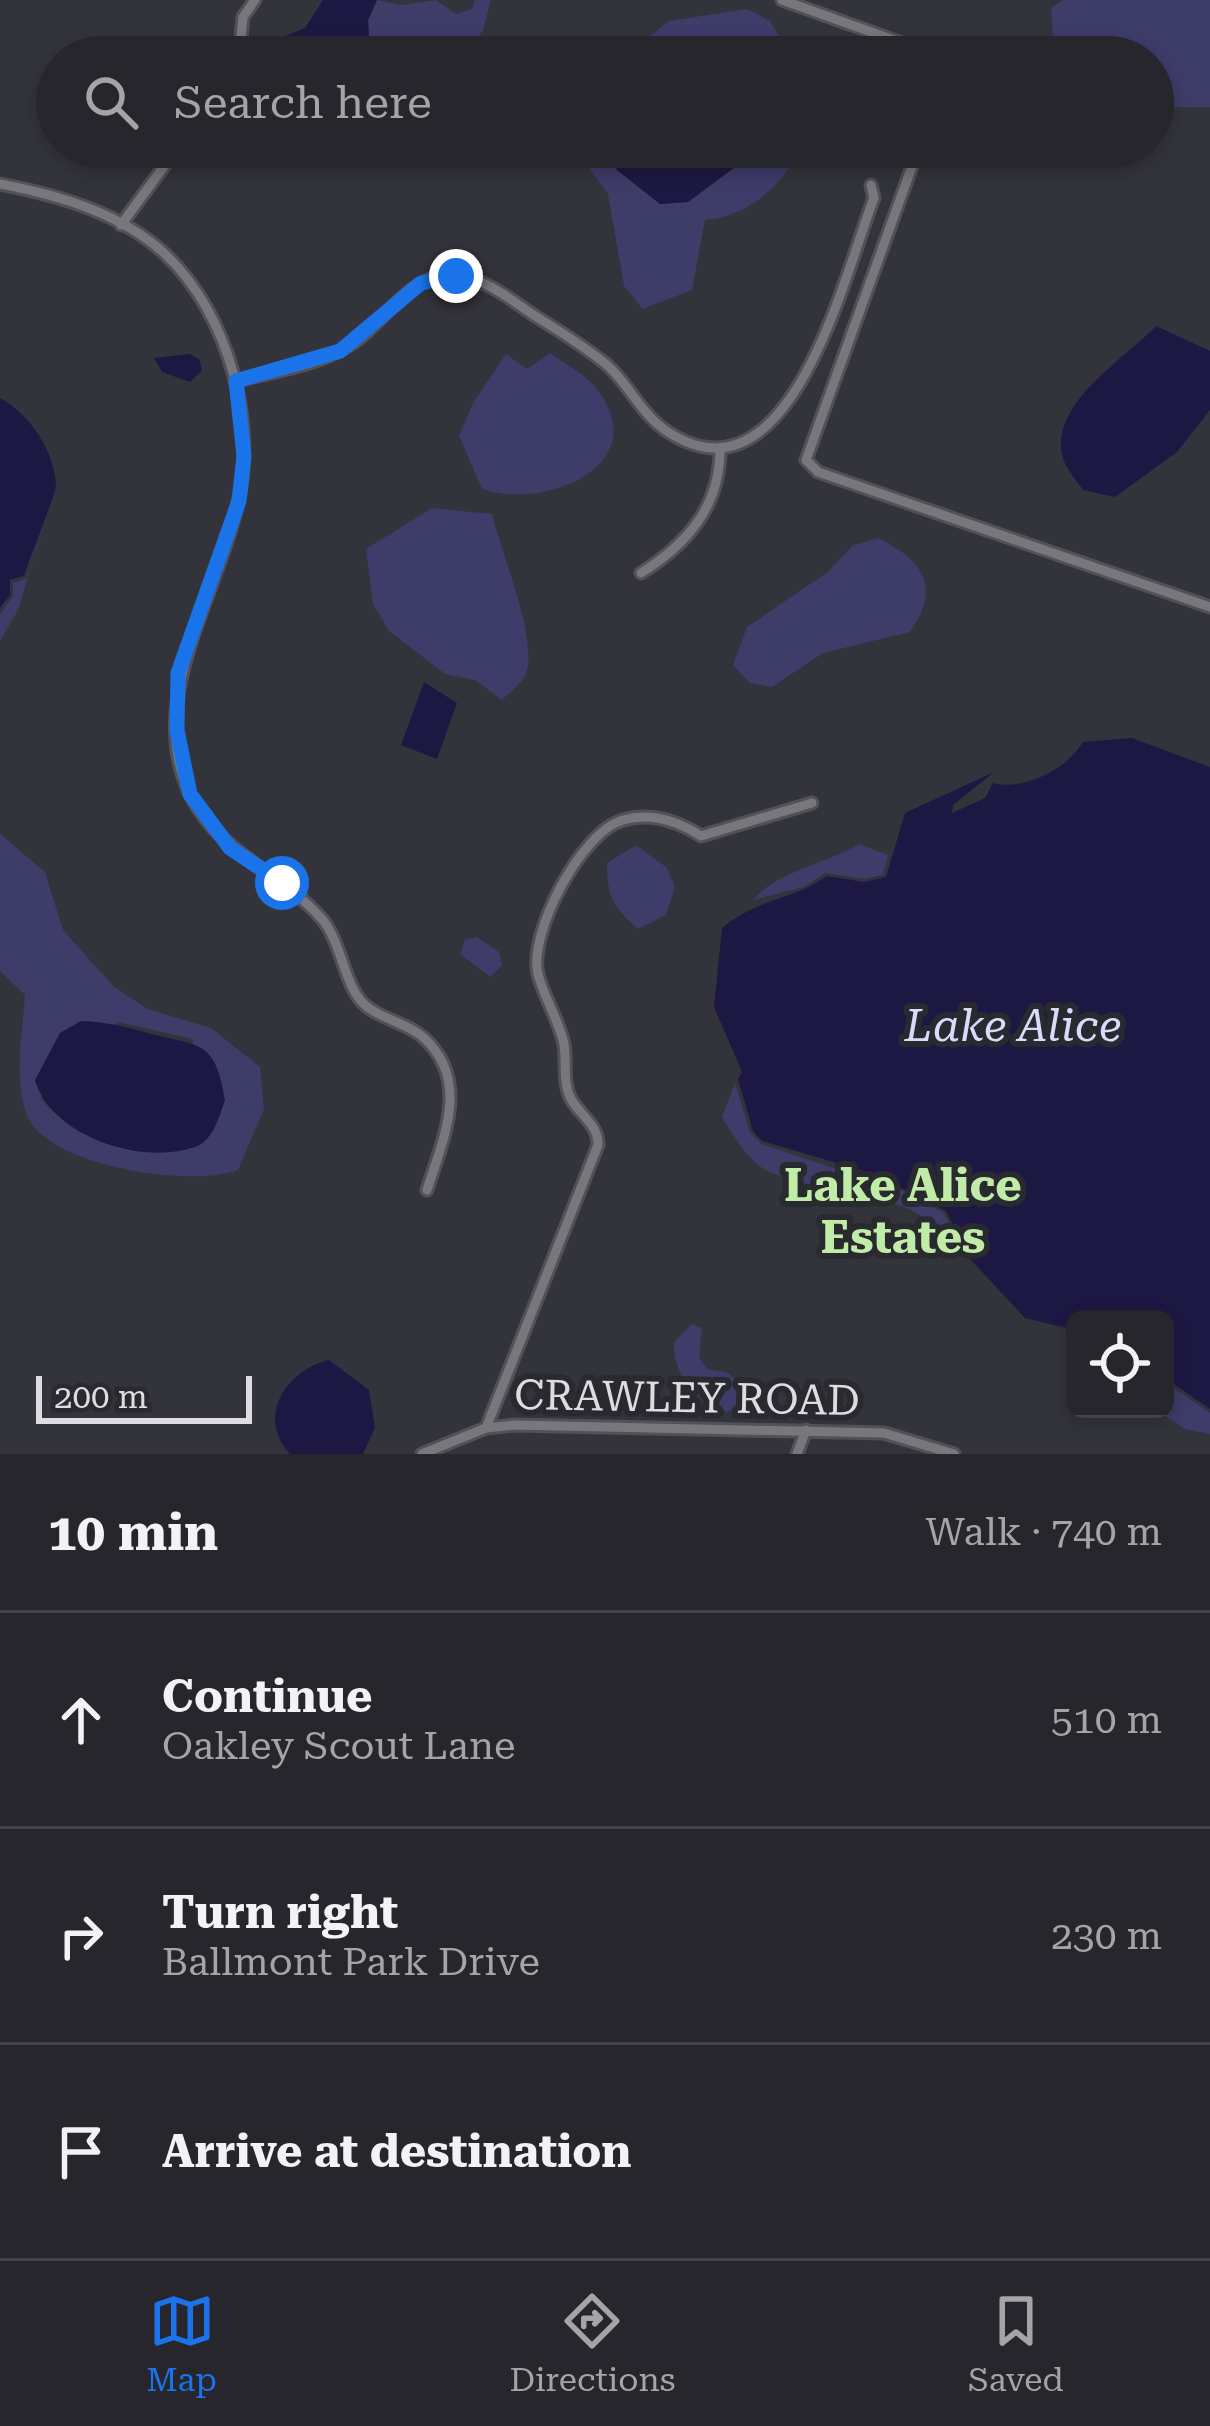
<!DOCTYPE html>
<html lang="en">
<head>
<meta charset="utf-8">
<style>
	:root { --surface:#26262c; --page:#2e2e34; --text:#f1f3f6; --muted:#a4a5a9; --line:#424348; --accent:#1a73e8 }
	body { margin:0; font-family:"Roboto Serif",serif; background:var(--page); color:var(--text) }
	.controls { position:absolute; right:36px; bottom:36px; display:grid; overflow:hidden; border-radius:18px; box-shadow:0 6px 18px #0003 }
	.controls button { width:108px; height:108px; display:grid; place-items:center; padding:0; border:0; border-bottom:3px solid var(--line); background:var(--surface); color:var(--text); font:60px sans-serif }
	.scale { position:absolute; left:36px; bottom:30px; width:216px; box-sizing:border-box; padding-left:12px; border:6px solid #dcdce1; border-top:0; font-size:33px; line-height:42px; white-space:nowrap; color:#dcdce1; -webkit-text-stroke:9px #292930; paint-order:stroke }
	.stop { position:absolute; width:36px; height:36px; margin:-27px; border:9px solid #1a73e8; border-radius:50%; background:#fff }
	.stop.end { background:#1a73e8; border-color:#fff; box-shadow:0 3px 12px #0008 }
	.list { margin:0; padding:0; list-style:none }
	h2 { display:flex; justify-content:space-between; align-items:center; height:156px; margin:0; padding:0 48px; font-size:51px }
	h2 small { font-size:39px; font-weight:400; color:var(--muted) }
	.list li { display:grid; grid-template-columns:78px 1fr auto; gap:36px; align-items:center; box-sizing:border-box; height:216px; padding:0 48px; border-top:3px solid var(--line) }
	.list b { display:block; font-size:45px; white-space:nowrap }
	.list p { margin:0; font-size:39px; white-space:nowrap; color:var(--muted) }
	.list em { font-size:39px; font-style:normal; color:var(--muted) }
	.icon { flex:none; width:66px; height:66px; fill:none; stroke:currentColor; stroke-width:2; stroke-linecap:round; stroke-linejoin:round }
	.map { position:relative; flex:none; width:1210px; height:1454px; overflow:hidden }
	.search { position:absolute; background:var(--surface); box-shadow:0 6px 18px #0003; left:36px; right:36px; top:36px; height:132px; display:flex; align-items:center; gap:30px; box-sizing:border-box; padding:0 42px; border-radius:66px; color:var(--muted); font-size:45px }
	.sheet { height:804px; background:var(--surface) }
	nav { display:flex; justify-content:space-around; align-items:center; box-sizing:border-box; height:168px; border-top:3px solid var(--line); background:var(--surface); font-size:33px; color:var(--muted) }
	nav a { display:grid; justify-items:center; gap:6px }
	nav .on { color:var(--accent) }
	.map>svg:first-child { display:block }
	.green { fill:#3e3c69; fill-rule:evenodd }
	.water { fill:#1d1843 }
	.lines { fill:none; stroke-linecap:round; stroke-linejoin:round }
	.minor-casing { stroke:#515159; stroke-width:15 }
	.minor { stroke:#78787c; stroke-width:9 }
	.route { stroke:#1a73e8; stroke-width:15 }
	.labels { text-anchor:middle; stroke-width:12; stroke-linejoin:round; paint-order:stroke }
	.street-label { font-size:42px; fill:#dcdce1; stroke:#292930 }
	.water-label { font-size:45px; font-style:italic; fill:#dadbfb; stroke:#292930 }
	.neighbourhood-label { font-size:45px; font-weight:bold; fill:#c1eca8; stroke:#292930 }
</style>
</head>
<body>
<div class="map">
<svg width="1210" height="1454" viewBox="0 0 1210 1454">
	<rect width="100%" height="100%" fill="#33333b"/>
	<g class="green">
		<path d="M 377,0 L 402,5 L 436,0 L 456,14 L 472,9 L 475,0 L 491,0 L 483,30 L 465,57 L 354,57 L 370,51 L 368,21 Z"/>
		<path d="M 1063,0 L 1210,0 L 1210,107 L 1153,107 L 1153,57 L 1054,57 L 1051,8 Z"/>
		<path d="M 747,9 L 770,21 L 792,57 L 747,57 L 721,39 L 680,57 L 624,57 L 669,21 Z"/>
		<path d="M 585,147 L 610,147 L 617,170 L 660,204 L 688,202 L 750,156 L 753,147 L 799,147 C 785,186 746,217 705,220 L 692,290 L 643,309 L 624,286 L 608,194 L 586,164 Z"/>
		<path d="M 550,353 C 564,363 585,374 596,388 C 657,465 544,511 482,489 L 459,436 L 473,403 L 506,354 L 527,369 Z"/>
		<path d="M 432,508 L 492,514 C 501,552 536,634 527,671 C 524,682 511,691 502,700 L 475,680 L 445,674 L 389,631 L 373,604 L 366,549 Z"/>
		<path d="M 46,519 L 18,610 L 0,641 L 0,614 L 13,596 L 13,583 L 27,578 Z"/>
		<path d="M 878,538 C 923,560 942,587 910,632 L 823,653 L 772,687 L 750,683 L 733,665 L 747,627 L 828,572 L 853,545 Z"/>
		<path d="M 0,834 L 45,872 L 63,930 L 114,987 L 148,1009 L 211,1028 L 260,1067 L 264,1109 L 238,1170 C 194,1188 44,1167 26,1113 C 14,1074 22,1037 25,995 L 0,971 ZM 118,1022 L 193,1039 L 195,1147 C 135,1151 81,1145 40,1098 Z"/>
		<path d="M 859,844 L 888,855 L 883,875 L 864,879 L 825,873 L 804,887 L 753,900 C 775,872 828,863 859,844 Z"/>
		<path d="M 636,845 L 667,868 L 675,887 L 666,915 L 638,929 C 612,907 607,896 607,863 Z"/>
		<path d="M 477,937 L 499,952 L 502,965 L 490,977 L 460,954 L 465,940 Z"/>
		<path d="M 735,1083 L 750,1132 L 761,1144 L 903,1191 L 944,1213 L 962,1250 C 901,1182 846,1201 772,1173 C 750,1165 734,1136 722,1117 Z"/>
		<path d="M 692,1324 L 702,1328 L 699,1358 L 707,1369 L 729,1373 L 745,1391 L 740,1405 L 727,1412 C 695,1401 673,1376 674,1342 Z"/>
		<path d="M 1165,1382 L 1210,1413 L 1210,1434 L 1185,1429 L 1154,1409 L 1165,1409 Z"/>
	</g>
	<g class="water">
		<path d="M 323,0 L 377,0 L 368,20 L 370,52 L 325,57 L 318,47 L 298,51 L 278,39 L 305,28 Z"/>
		<path d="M 721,39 L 747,57 L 680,57 Z"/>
		<path d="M 610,147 L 753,147 L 750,156 L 688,202 L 660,204 L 617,170 Z"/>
		<path d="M 1156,326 L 1210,351 L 1210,410 L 1177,452 L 1115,497 L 1083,490 C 1077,481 1066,469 1063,458 C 1048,404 1125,359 1156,326 Z"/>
		<path d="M 189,354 L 199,359 L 202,370 L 190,382 L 162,372 L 154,358 Z"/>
		<path d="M 0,398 C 29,414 54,449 56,485 C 56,494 29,559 24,576 L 10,580 L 10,595 L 0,608 Z"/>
		<path d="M 424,682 L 457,703 L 437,759 L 401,745 Z"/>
		<path d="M 1132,738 L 1210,767 L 1210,1409 L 1165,1378 L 1165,1319 L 1075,1319 L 1075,1330 L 1025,1318 L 970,1259 L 946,1211 L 871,1173 L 762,1141 L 753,1131 L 738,1079 L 742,1072 L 714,1007 L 722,928 C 760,897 791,901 827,876 L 864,882 L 886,877 L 905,813 L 994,772 L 953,805 L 952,813 L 985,798 L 993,783 C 1021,791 1066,771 1083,742 Z"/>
		<path d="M 81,1021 C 106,1022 124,1026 148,1033 C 199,1047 215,1038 225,1100 C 219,1117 213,1141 195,1147 C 141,1166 51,1136 35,1080 L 60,1033 Z"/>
		<path d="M 329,1360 L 369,1390 L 375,1428 L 363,1454 L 290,1454 C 255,1416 287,1370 329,1360 Z"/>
	</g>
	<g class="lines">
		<g class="minor-casing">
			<g id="minor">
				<path d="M 782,0 L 941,57"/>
				<path d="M 239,57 L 243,17 L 255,0"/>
				<path d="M 919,147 L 806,460 L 818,472 L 1210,607"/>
				<path d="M 0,184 C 58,195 121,213 165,254 C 229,314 258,424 237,507 C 216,597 144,703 191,796 C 219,853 282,873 322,919 C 341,942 343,979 361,1001 C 377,1019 407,1022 424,1038 C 471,1081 443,1139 427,1190"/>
				<path d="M 121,225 L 178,147"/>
				<path d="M 236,381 C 276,371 323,365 356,341 C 389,317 413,269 460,276 C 489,280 516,304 540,319 C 562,333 587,348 607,365 C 630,385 641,415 668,432 C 790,511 844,275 874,198 L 871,185"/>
				<path d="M 641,573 C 687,544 720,507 720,449"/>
				<path d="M 486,1428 L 598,1145 C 599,1126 580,1115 571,1099 C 562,1082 567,1062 564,1044 C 559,1020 544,998 538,974 C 528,933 582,831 623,820 C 651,812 679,822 701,836 L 812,803"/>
				<path d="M 422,1454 L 486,1428 L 514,1425 L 884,1433 L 954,1454"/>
				<path d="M 797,1454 L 806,1430"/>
			</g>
		</g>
		<use href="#minor" class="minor"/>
	</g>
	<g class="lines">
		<path class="route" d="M 282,883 L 230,848 L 190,794 L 177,730 L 178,673 L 239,501 L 244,456 L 236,381 L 340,351 L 421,283 L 456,276"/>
	</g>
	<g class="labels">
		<g class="street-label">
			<text transform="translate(687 1397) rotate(1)" y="15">CRAWLEY ROAD</text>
		</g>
		<g class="water-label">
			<text x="1013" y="1041">Lake Alice</text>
		</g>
		<g class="neighbourhood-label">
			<text x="903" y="1201">Lake Alice<tspan x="903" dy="52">Estates</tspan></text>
		</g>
	</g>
</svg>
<div class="controls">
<button><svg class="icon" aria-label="locate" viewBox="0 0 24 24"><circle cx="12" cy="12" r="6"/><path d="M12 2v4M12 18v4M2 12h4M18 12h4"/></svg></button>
</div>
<div class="scale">200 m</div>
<div class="stop" style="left:282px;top:883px"></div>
<div class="stop end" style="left:456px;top:276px"></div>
<div class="search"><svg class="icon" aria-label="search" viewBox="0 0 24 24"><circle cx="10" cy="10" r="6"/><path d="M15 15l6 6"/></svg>Search here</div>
</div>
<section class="sheet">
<h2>10 min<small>Walk · 740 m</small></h2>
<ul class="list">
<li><svg class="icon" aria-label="ahead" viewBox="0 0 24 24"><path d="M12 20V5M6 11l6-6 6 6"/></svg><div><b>Continue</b><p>Oakley Scout Lane</p></div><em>510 m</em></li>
<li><svg class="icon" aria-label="right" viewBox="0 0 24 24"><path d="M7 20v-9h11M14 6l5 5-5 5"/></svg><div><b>Turn right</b><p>Ballmont Park Drive</p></div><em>230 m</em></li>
<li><svg class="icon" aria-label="arrive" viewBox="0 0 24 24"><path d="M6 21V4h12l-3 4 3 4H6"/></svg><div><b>Arrive at destination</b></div></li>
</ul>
</section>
<nav>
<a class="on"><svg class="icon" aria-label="map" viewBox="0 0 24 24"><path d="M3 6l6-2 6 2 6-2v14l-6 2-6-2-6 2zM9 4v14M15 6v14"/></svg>Map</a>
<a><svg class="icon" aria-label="directions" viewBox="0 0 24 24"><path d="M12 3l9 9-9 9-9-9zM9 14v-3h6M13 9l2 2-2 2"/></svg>Directions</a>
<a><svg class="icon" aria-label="saved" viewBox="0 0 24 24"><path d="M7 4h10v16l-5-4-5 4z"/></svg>Saved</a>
</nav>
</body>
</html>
